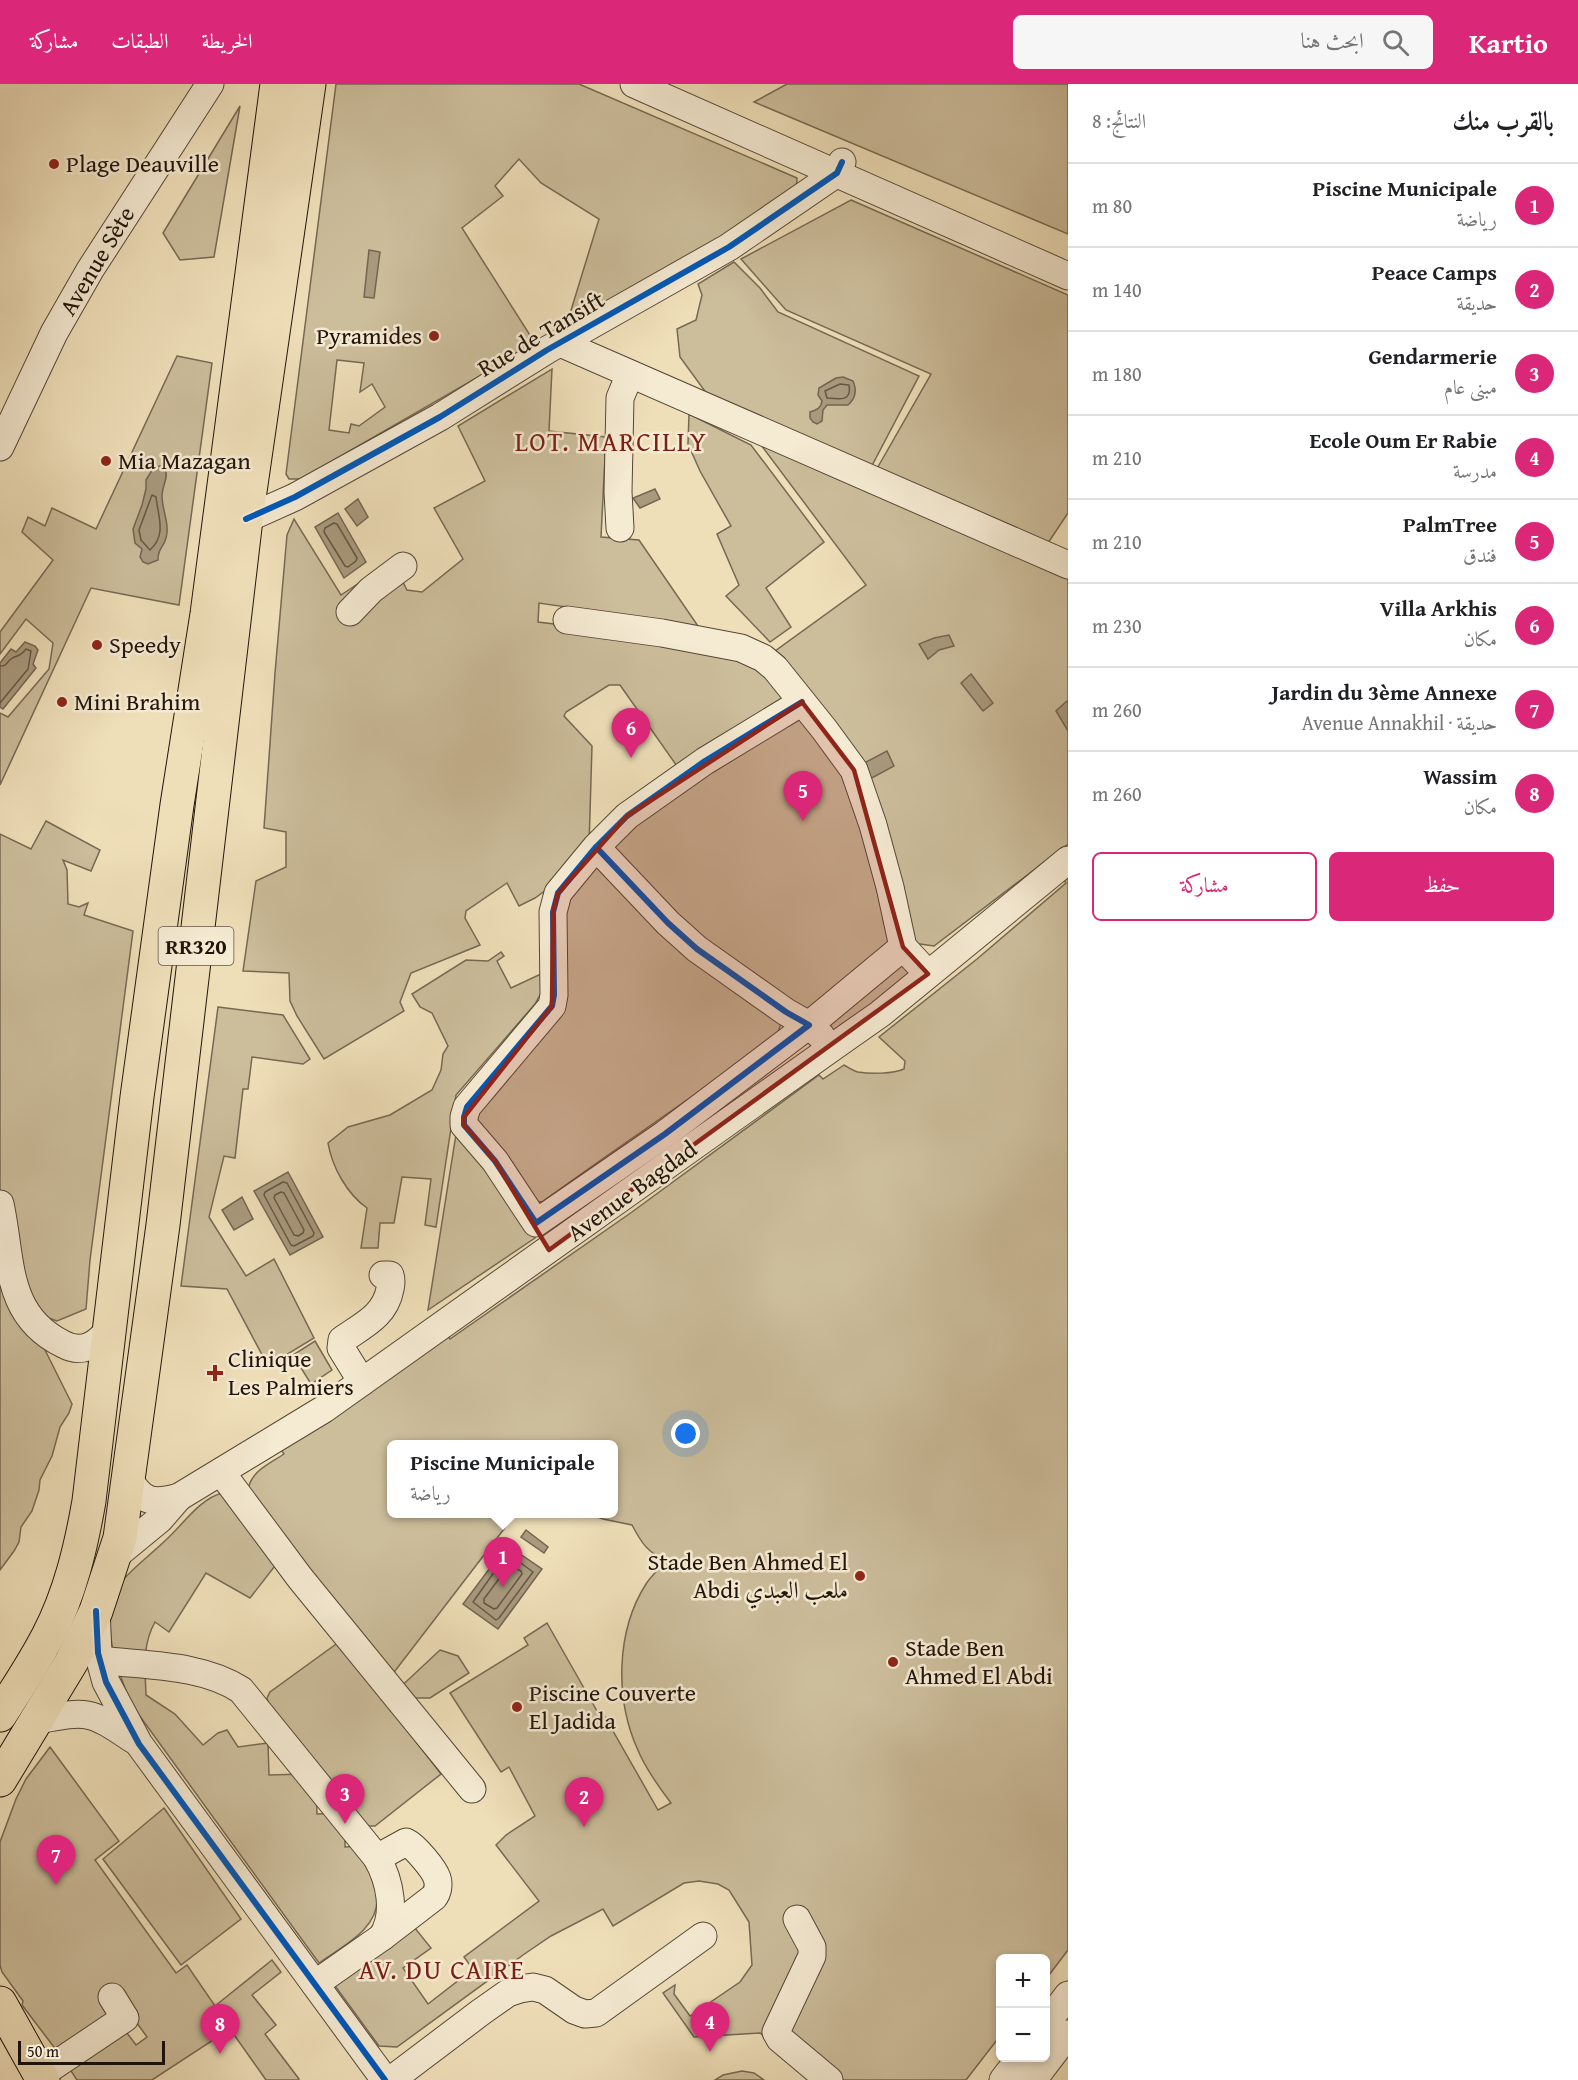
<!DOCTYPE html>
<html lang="ar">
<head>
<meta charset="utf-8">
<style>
	:root { --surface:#fff; --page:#f6f6f6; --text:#202124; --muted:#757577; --line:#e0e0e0; --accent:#db2777 }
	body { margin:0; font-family:"Gentium Book Plus",Amiri,serif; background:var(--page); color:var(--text); direction:rtl }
	.controls { position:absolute; right:18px; bottom:18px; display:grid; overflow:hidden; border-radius:9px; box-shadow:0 3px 9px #0003 }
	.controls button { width:54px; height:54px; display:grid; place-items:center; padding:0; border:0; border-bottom:2px solid var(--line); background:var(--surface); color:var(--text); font:30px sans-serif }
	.scale { position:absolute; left:18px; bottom:15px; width:147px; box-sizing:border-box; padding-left:6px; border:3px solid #21150b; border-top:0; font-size:16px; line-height:21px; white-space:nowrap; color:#21150b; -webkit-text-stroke:4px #f5ead2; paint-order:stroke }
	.you { position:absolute; left:686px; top:1350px; width:21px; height:21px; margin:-15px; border:4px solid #fff; border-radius:50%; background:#1a73e8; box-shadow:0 0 0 9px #1a73e833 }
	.badge { display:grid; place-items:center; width:39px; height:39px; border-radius:50%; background:var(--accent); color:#fff; font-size:20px; font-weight:700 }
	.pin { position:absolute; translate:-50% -50px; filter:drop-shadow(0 2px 3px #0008) }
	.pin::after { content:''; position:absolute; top:32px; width:21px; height:18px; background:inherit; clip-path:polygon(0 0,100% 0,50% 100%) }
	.popup { position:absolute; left:387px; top:1356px; width:231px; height:78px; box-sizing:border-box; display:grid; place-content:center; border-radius:9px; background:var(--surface); filter:drop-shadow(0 2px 4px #0005); font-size:20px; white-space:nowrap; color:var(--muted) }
	.popup b { font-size:22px; color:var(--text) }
	.popup::after { content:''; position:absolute; left:50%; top:100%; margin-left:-12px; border:12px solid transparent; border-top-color:var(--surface) }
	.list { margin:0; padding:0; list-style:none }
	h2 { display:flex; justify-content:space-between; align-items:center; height:78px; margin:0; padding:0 24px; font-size:26px }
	h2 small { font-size:20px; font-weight:400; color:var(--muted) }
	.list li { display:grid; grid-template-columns:39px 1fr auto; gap:18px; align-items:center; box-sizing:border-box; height:84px; padding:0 24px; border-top:2px solid var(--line) }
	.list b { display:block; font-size:22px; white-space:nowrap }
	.list p { margin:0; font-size:20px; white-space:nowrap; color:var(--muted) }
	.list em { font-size:20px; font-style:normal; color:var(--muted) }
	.actions { display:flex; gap:12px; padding:18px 24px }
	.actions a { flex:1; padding:14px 0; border:2px solid var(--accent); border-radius:9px; text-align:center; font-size:21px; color:var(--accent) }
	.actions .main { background:var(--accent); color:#fff }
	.icon { flex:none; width:33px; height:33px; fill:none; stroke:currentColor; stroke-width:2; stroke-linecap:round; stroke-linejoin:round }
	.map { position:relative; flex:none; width:1068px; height:1996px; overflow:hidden; direction:ltr }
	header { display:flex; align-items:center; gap:36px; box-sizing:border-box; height:84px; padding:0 30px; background:var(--accent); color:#fff }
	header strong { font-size:28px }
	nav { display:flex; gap:33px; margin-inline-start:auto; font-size:21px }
	.search { width:420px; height:54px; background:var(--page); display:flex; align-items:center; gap:15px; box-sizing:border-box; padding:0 21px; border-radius:9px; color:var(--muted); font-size:22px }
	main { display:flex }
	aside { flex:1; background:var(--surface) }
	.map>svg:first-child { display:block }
	.green { fill:#ccbd9b; stroke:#766953; stroke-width:1.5; fill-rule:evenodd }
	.water { fill:#a99a7e; stroke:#736550; stroke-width:1.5 }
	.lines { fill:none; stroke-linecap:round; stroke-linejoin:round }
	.shore { stroke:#655844; stroke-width:1.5 }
	.minor-casing { stroke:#544836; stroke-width:29 }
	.major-casing { stroke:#21150b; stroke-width:35 }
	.highway-casing { stroke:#21150b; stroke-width:35 }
	.minor { stroke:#f5ead2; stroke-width:27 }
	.major { stroke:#efdfb9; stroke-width:33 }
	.highway { stroke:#efdfb9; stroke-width:33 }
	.cycleway-casing { stroke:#f5ead2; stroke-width:10 }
	.cycleway { stroke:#0057b8; stroke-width:6 }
	.marked { fill:#8f2418; fill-opacity:0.2; stroke:#8f2418; stroke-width:4.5; stroke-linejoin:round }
	.poi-dot { fill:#8f2418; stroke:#f5ead2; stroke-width:2 }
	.labels { text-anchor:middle; stroke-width:5; stroke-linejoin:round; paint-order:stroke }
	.shield { fill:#f5ead2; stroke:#615547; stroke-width:1.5 }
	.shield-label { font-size:22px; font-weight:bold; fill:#21150b }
	.poi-label { font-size:24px; fill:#21150b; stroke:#f5ead2; text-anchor:start }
	.street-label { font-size:24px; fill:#21150b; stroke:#f5ead2 }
	.quarter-label { font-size:27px; letter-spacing:1.5px; fill:#7a1f14; stroke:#f5ead2 }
</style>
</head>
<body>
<header>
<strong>Kartio</strong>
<div class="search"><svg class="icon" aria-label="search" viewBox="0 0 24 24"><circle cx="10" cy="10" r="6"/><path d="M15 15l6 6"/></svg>ابحث هنا</div>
<nav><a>الخريطة</a><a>الطبقات</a><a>مشاركة</a></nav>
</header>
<main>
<aside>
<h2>بالقرب منك<small>النتائج: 8</small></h2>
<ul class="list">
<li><span class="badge">1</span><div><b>Piscine Municipale</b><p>رياضة</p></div><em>80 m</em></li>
<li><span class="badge">2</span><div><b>Peace Camps</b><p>حديقة</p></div><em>140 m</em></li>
<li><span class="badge">3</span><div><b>Gendarmerie</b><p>مبنى عام</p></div><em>180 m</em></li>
<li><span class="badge">4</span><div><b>Ecole Oum Er Rabie</b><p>مدرسة</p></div><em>210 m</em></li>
<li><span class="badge">5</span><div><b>PalmTree</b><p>فندق</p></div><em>210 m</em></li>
<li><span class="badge">6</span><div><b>Villa Arkhis</b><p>مكان</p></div><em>230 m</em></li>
<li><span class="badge">7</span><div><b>Jardin du 3ème Annexe</b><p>حديقة · Avenue Annakhil</p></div><em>260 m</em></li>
<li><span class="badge">8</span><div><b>Wassim</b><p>مكان</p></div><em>260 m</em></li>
</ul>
<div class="actions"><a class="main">حفظ</a><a>مشاركة</a></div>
</aside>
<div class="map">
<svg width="1068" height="1996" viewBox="0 0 1068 1996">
	<rect width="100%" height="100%" fill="#efdfb9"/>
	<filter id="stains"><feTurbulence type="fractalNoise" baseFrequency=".00333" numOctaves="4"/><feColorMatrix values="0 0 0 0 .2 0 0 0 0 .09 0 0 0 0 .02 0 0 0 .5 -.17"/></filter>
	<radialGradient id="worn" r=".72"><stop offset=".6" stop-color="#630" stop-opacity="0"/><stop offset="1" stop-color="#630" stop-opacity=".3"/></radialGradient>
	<g class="green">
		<path d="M 336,0 L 579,0 L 797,94 L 796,111 L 565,246 L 599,135 L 541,99 L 519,75 L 495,102 L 503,112 L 462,144 L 533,256 L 532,262 L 301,395 L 289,395 L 286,390 ZM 337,276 L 364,279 L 360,308 L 372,300 L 385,323 L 359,342 L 351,340 L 349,349 L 329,346 Z"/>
		<path d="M 787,0 L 1068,0 L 1068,150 L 754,18 Z"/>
		<path d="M 240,22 L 214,173 L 180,176 L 163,149 Z"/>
		<path d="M 851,116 L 1068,211 L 1068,429 L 1046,462 L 871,395 L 931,290 L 786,226 L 741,175 Z"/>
		<path d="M 734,178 L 760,204 L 778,228 L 919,292 L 867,391 L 712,317 L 680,273 L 677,245 L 696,236 L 702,211 L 698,200 Z"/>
		<path d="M 177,272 L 212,279 L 179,521 L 91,504 L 0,701 L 0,629 L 8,633 L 49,585 L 53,559 L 26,535 L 0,570 L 0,548 L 53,476 L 22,448 L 28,433 L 45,442 L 52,424 L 96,445 Z"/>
		<path d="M 552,285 L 549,347 L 606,353 L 601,453 L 639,456 L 698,542 L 539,519 L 538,538 L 629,549 L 755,576 L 786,606 L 784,622 L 679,685 L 620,601 L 609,601 L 566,628 L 564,632 L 592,662 L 589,762 L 546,806 L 535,814 L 519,822 L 507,799 L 466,827 L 465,834 L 480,861 L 411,889 L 400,918 L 404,927 L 324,975 L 297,932 L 290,917 L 289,889 L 243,887 L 256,797 L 286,783 L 286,748 L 264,744 L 275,589 L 287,451 L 294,435 L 341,511 L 392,477 L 407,506 L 422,508 L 463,475 L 434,424 L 485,397 L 458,342 Z"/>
		<path d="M 689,330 L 751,361 L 824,458 L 766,504 L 791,543 L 770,558 L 726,512 L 739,501 L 717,450 L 731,442 L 700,387 L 688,360 Z"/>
		<path d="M 755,353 L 1068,491 L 1068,760 L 934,862 L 913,859 L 881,739 L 771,570 L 866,501 Z"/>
		<path d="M 802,635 L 848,689 L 898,859 L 808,926 L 798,925 L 695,853 L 612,766 L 611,752 L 780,636 Z"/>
		<path d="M 46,737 L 100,766 L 91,787 L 63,776 L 67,786 L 68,820 L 79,823 L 88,819 L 84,831 L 133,847 L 90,1176 L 86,1225 L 57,1237 L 43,1232 L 27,1251 L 41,1258 L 72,1320 L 69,1329 L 60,1343 L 52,1372 L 40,1396 L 39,1406 L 32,1427 L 21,1443 L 19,1458 L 14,1467 L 0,1486 L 0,750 L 31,765 Z"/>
		<path d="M 594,776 L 781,940 L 776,953 C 699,1009 619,1062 542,1118 L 535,1117 L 472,1037 L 557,925 L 562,821 Z"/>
		<path d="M 1068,789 L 1068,1866 L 1046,1895 L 1046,1874 L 1000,1874 L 1000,1952 L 966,1996 L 818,1996 L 760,1949 L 694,1953 L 663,1909 L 675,1901 L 674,1910 L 690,1932 L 740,1898 L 752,1881 L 749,1838 L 729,1806 L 718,1800 L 699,1797 L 684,1799 L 613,1842 L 603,1825 L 551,1852 L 523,1871 L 397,1963 L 379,1962 L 330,1895 L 410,1838 L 431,1864 L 403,1884 L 428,1920 L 473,1885 L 464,1873 L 539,1817 L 496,1761 L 506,1751 L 535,1732 L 509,1683 L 501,1688 L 450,1609 L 528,1561 L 524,1554 L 547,1539 L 597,1627 L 601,1626 L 658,1726 L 671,1719 C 658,1702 645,1684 637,1664 C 615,1614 616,1547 646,1500 C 651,1492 660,1484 667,1476 C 648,1470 641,1458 632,1441 L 603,1435 L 589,1430 L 614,1430 L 614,1360 L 392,1360 L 392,1430 L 512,1430 L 504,1445 L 385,1600 L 248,1406 C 251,1387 269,1380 284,1370 L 276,1359 L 445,1247 L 450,1255 L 632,1128 L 819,991 L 823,995 L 844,981 C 848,983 853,987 858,988 C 870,990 893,990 904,985 L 905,977 L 879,953 L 977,875 L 1066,799 L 1063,794 Z"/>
		<path d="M 501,868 L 504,872 L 497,877 L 511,904 L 543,889 L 541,909 L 535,920 L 456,1011 L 436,1143 L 425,1141 L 431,1095 L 402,1093 L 394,1139 L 380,1139 L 378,1164 L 361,1164 L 367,1124 C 347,1110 332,1083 328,1059 L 348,1043 L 390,1031 L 432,1006 L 441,986 L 443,970 L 448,962 L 432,929 L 420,923 L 412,910 L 466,876 L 488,877 Z"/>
		<path d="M 898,870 L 916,895 L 838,955 L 820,935 Z"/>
		<path d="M 218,923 L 283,931 L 310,975 L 303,980 L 252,973 L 248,1005 L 243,1005 L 235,1074 L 224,1072 L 209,1133 L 246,1192 L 274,1175 L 314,1254 L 268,1282 L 227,1205 L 181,1202 Z"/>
		<path d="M 458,1038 L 530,1141 L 535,1154 L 428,1226 Z"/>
		<path d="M 315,1257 L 332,1286 L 311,1300 L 293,1271 Z"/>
		<path d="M 222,1409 L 278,1478 L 250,1514 L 206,1489 L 169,1548 L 155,1538 C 142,1561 145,1585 146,1611 L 175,1630 L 203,1661 L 218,1649 L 227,1646 L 238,1663 L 268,1659 L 269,1691 L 305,1690 L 316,1702 L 317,1730 L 339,1729 L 345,1737 L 345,1763 L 365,1762 C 369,1778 376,1796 377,1812 C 380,1845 341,1863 319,1879 L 131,1620 C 118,1586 102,1550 115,1514 C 117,1508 118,1501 122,1497 C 136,1481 154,1468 169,1453 C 185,1438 200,1415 222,1409 Z"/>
		<path d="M 339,1558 L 441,1690 L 375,1742 L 369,1742 L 365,1739 L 268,1618 L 267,1614 L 270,1608 Z"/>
		<path d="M 440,1566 L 458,1572 L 469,1589 L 430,1614 L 414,1614 L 394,1609 Z"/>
		<path d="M 50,1663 L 119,1757 L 95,1776 L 176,1889 L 187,1881 L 215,1922 L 272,1876 L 281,1888 L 252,1911 L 276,1941 L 265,1950 L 299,1995 L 298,1996 L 266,1996 L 230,1945 L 152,1996 L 77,1996 L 65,1978 L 121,1941 L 136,1961 L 147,1953 L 114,1907 L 116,1931 L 60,1971 L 22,1921 L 23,1917 L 2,1888 L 0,1881 L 0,1758 L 16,1715 L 26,1695 Z"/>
		<path d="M 164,1724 L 241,1835 L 181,1881 L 103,1775 Z"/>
		<path d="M 742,1987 L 754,1989 L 764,1996 L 715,1996 L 723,1991 Z"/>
	</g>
	<g class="water">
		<path d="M 369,166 L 380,168 L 374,214 L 364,213 Z"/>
		<path d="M 843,293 L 853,297 C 857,306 856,314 848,321 L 827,321 L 823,326 L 822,337 L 817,340 L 813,338 L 810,334 L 810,328 C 817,326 821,324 822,317 L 818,311 L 819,304 L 836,294 Z"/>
		<path d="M 160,382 L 165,384 C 169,394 162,402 162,412 C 162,426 170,440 166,454 C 163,465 158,463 158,476 L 148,480 L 143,478 L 140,473 L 142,465 L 135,459 L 133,445 L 142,421 L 146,405 L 146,396 L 154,383 Z"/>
		<path d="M 655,405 L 660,415 L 640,424 L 633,414 Z"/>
		<path d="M 358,415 L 368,433 L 357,442 L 345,425 Z"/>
		<path d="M 338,429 L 366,478 L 344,494 L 315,443 Z"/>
		<path d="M 949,551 L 954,562 L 939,566 L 928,575 L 919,560 L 934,554 Z"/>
		<path d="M 25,558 L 35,562 L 38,566 L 33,580 L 36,584 L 3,625 L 0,623 L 0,579 L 11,565 L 16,568 Z"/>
		<path d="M 971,590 L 993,619 L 983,627 L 961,599 Z"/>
		<path d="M 1067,617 L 1068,618 L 1068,647 L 1056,627 Z"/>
		<path d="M 887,667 L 894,682 L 870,695 L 864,679 Z"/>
		<path d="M 288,1088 L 323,1153 L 290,1171 L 254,1107 Z"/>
		<path d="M 242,1113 L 253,1135 L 234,1146 L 222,1126 Z"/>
		<path d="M 526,1446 L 548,1463 L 544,1469 L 521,1453 Z"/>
		<path d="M 507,1461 L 542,1485 L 498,1545 L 463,1520 Z"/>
	</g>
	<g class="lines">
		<g class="shore">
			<path d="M 840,300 L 849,301 C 852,318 839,315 827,314 L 825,307 Z"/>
			<path d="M 152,411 L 156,413 C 158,432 167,451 150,466 L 141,456 L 139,446 Z"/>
			<path d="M 334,439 L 337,440 L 357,474 L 356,477 L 348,483 L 345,482 L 324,448 L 325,444 Z"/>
			<path d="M 0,582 C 7,582 6,579 11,575 C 18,570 19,574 26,565 L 31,567 L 28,585 L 0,619"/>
			<path d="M 283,1098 L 287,1099 L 314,1149 L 313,1152 L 294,1162 L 291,1161 L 264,1111 L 265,1108 Z"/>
			<path d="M 281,1108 L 284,1109 L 304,1146 L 303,1149 L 298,1152 L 294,1151 L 274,1114 L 275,1111 Z"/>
			<path d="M 507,1470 L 510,1471 L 533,1488 L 499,1534 L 496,1536 L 473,1518 Z"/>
			<path d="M 509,1481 L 521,1487 L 522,1490 L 497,1524 L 494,1525 L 484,1519 L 484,1515 Z"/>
		</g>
		<g class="minor-casing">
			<g id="minor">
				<path d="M 634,0 L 1068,192"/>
				<path d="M 560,259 L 1068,481"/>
				<path d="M 0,363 L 54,249 L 90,186 L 210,0"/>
				<path d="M 246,435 L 295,413 L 440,333 L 547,266 L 729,163 L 837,89 L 842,78"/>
				<path d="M 620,444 L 618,408 L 620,314 L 630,290"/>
				<path d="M 350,528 L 371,506 L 403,482"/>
				<path d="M 567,536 L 662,549 L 741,564 L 763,574 L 775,584 L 824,645 L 854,686 L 873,741 L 890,803 L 903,863 L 928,890"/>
				<path d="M 596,763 L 558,809 L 553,828 L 554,911 L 552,922 L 467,1023 L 464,1033 L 464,1041 L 495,1077 L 536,1139 L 665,1050 L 809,941 L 786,928 L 697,865 L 668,839 L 596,763 L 627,732 L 705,677 L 802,618"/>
				<path d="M 821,952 L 809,941 L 903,863"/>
				<path d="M 0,1120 C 12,1174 4,1231 63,1260 C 83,1271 98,1260 110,1244"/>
				<path d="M 362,1298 L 341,1264 L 342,1256 C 363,1241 385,1232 390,1205 C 391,1200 392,1197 390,1191 L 383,1191"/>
				<path d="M 221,1388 L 300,1494 L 472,1705"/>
				<path d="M 128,1394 C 143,1419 153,1420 179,1413 L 324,1325 L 833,963 L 880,930 L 1068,776"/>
				<path d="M 115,1472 L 160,1435 L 179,1413"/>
				<path d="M 96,1527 L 98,1569 L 106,1598 L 139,1660 L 385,1996"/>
				<path d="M 100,1576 C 146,1582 201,1580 241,1606 L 377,1774 C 390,1797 397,1830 382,1853 L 315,1900"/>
				<path d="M 38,1636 C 90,1626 90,1627 134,1656"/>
				<path d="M 377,1774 L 406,1758 C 415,1762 434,1785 437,1794 C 439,1800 438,1808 434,1813 L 382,1853"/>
				<path d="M 797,1835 L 812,1863 L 812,1872 L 776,1948 L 780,1955 L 829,1996"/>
				<path d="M 1046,1940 L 1068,1911"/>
				<path d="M 40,1991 L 125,1934 L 112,1913"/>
				<path d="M 391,1996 L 481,1928 L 508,1909 L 520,1905 L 533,1903 L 545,1906 L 574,1926 L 585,1930 L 596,1929 L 703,1852"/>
				<path d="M 1003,1996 L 1020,1974"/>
				<path d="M 1033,1996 L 1068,1950"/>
			</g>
		</g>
		<g class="major-casing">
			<path id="major" d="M 0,1919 L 43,1996"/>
		</g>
		<g class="highway-casing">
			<g id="highway">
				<path d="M 0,1631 C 17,1605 34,1579 48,1552 C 70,1510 81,1463 89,1417 L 137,1013 L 177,721 L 207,530 L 277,0"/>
				<path d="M 0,1696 L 72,1577 L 96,1527 L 120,1454 L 163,1141 L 246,435 L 309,0"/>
			</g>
		</g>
		<use href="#minor" class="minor"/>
		<use href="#major" class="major"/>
		<use href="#highway" class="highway"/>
		<g class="cycleway-casing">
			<g id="cycleway">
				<path d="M 246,435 L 295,413 L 440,333 L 547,266 L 729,163 L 837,89 L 842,78"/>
				<path d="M 596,763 L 558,809 L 553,828 L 554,911 L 552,922 L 467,1023 L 464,1033 L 464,1041 L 495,1077 L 536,1139 L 665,1050 L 809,941 L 786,928 L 697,865 L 668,839 L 596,763 L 627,732 L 705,677 L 802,618"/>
				<path d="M 96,1527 L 98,1569 L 106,1598 L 139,1660 L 385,1996"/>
			</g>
		</g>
		<use href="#cycleway" class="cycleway"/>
	</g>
	<path class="marked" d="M 802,618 L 854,686 L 903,863 L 928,890 L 549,1166 L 495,1077 L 464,1041 L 464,1033 L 552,922 L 553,828 L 558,809 L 627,732 Z"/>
	<g class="poi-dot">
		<circle cx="54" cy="80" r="6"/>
		<circle cx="434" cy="252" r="6"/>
		<circle cx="106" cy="377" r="6"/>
		<circle cx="97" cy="561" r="6"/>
		<circle cx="62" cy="618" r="6"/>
		<path d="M212 1280h6v6h6v6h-6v6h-6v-6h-6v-6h6z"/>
		<circle cx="860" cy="1492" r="6"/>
		<circle cx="893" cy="1578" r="6"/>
		<circle cx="517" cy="1623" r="6"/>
	</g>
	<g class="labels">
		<rect class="shield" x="158.5" y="843" width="75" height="38" rx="4.5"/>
		<g class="shield-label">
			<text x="196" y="870">RR320</text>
		</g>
		<g class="poi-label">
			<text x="66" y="88">Plage Deauville</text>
			<text x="422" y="260" text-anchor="end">Pyramides</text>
			<text x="118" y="385">Mia Mazagan</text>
			<text x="109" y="569">Speedy</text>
			<text x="74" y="626">Mini Brahim</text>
			<text x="228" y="1283">Clinique<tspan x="228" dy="28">Les Palmiers</tspan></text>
			<text x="848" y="1486" text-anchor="end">Stade Ben Ahmed El<tspan x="848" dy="28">Abdi ملعب العبدي</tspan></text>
			<text x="905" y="1572">Stade Ben<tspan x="905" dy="28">Ahmed El Abdi</tspan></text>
			<text x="529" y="1617">Piscine Couverte<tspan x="529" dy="28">El Jadida</tspan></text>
		</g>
		<g class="street-label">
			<text transform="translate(97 177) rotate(-59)" y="8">Avenue Sète</text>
			<text transform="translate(541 250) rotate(-31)" y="8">Rue de Tansift</text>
			<text transform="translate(632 1107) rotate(-36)" y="8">Avenue Bagdad</text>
		</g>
		<g class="quarter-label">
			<text x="611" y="367">LOT. MARCILLY</text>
			<text x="442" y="1895">AV. DU CAIRE</text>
		</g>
	</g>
	<rect width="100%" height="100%" filter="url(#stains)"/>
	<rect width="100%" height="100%" fill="url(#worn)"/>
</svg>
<div class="controls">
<button>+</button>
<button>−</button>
</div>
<div class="scale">50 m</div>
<div class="you"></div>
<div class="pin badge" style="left:503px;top:1503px">1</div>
<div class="popup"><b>Piscine Municipale</b>رياضة</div>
<div class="pin badge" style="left:584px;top:1743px">2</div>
<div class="pin badge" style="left:345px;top:1740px">3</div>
<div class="pin badge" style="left:710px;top:1968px">4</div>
<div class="pin badge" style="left:803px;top:737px">5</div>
<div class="pin badge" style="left:631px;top:674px">6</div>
<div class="pin badge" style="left:56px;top:1801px">7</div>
<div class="pin badge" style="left:220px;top:1970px">8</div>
</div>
</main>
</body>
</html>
